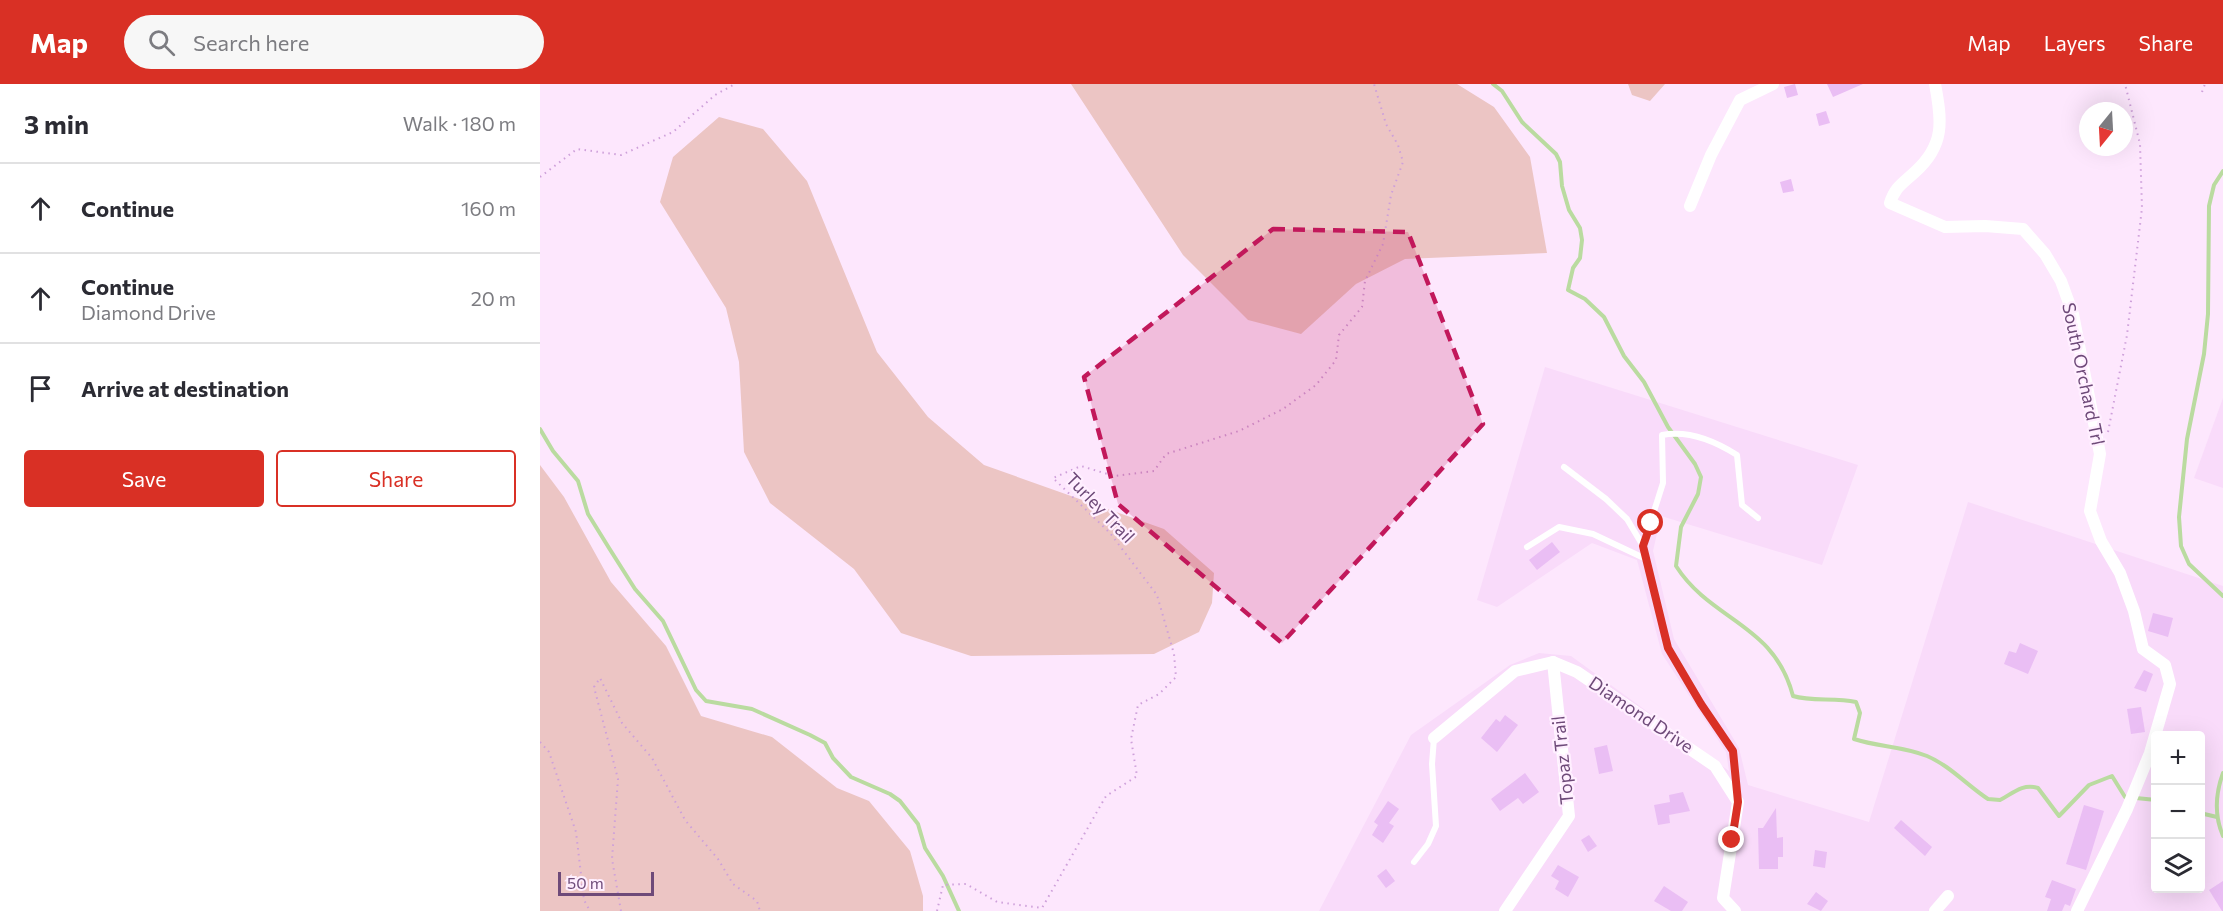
<!DOCTYPE html>
<html lang="en">
<head>
<meta charset="utf-8">
<style>
	:root { --surface:#fff; --page:#f7f7f7; --text:#2b2b33; --muted:#7c7c81; --line:#e1e1e2; --accent:#d93025 }
	body { margin:0; font-family:Commissioner,sans-serif; background:var(--page); color:var(--text) }
	.controls { position:absolute; right:18px; bottom:18px; display:grid; overflow:hidden; border-radius:6px; box-shadow:0 6px 24px #0002 }
	.controls button { width:54px; height:54px; display:grid; place-items:center; padding:0; border:0; border-bottom:2px solid var(--line); background:var(--surface); color:var(--text); font:30px sans-serif }
	.compass { position:absolute; left:1539px; top:18px; width:54px; height:54px; border-radius:50%; background:var(--surface); box-shadow:0 6px 24px #0002; rotate:198deg }
	.scale { position:absolute; left:18px; bottom:15px; width:96px; box-sizing:border-box; padding-left:6px; border:3px solid #6e4a79; border-top:0; font-size:16px; line-height:21px; white-space:nowrap; color:#6e4a79; -webkit-text-stroke:4px #ffefff; paint-order:stroke }
	.stop { position:absolute; width:18px; height:18px; margin:-14px; border:4px solid #d93025; border-radius:50%; background:#fff }
	.stop.end { background:#d93025; border-color:#fff; box-shadow:0 2px 6px #0008 }
	.list { margin:0; padding:0; list-style:none }
	h2 { display:flex; justify-content:space-between; align-items:center; height:78px; margin:0; padding:0 24px; font-size:26px }
	h2 small { font-size:20px; font-weight:400; color:var(--muted) }
	.list li { display:grid; grid-template-columns:39px 1fr auto; gap:18px; align-items:center; box-sizing:border-box; height:90px; padding:0 24px; border-top:2px solid var(--line) }
	.list b { display:block; font-size:22px; white-space:nowrap }
	.list p { margin:0; font-size:20px; white-space:nowrap; color:var(--muted) }
	.list em { font-size:20px; font-style:normal; color:var(--muted) }
	.actions { display:flex; gap:12px; padding:18px 24px }
	.actions a { flex:1; padding:14px 0; border:2px solid var(--accent); border-radius:6px; text-align:center; font-size:21px; color:var(--accent) }
	.actions .main { background:var(--accent); color:#fff }
	.icon { flex:none; width:33px; height:33px; fill:none; stroke:currentColor; stroke-width:2; stroke-linecap:round; stroke-linejoin:round }
	.map { position:relative; flex:none; width:1683px; height:827px; overflow:hidden }
	header { display:flex; align-items:center; gap:36px; box-sizing:border-box; height:84px; padding:0 30px; background:var(--accent); color:#fff }
	header strong { font-size:28px }
	nav { display:flex; gap:33px; margin-inline-start:auto; font-size:21px }
	.search { width:420px; height:54px; background:var(--page); display:flex; align-items:center; gap:15px; box-sizing:border-box; padding:0 21px; border-radius:33px; color:var(--muted); font-size:22px }
	main { display:flex }
	aside { flex:1; background:var(--surface) }
	.map>svg:first-child { display:block }
	.residential { fill:#f9dbfa; fill-rule:evenodd }
	.green { fill:#ecc5c4 }
	.lines { fill:none; stroke-linecap:round; stroke-linejoin:round }
	.stream { stroke:#badba0; stroke-width:4 }
	.building { fill:#eabef4 }
	.path { stroke:#cea0da; stroke-width:2; stroke-dasharray:1.5 4.5; stroke-linecap:butt }
	.lane { stroke:#fff; stroke-width:6 }
	.street { stroke:#fff; stroke-width:12 }
	.route { stroke:#d93025; stroke-width:8 }
	.marked { fill:#c2185b; fill-opacity:0.2; stroke:#c2185b; stroke-width:4.5; stroke-dasharray:12 8; stroke-linejoin:round }
	.labels { text-anchor:middle; stroke-width:4.5; stroke-linejoin:round; paint-order:stroke }
	.street-label { font-size:18px; fill:#6e4a79; stroke:#ffefff }
</style>
</head>
<body>
<header>
<strong>Map</strong>
<div class="search"><svg class="icon" aria-label="search" viewBox="0 0 24 24"><circle cx="10" cy="10" r="6"/><path d="M15 15l6 6"/></svg>Search here</div>
<nav><a>Map</a><a>Layers</a><a>Share</a></nav>
</header>
<main>
<aside>
<h2>3 min<small>Walk · 180 m</small></h2>
<ul class="list">
<li><svg class="icon" aria-label="ahead" viewBox="0 0 24 24"><path d="M12 20V5M6 11l6-6 6 6"/></svg><div><b>Continue</b></div><em>160 m</em></li>
<li><svg class="icon" aria-label="ahead" viewBox="0 0 24 24"><path d="M12 20V5M6 11l6-6 6 6"/></svg><div><b>Continue</b><p>Diamond Drive</p></div><em>20 m</em></li>
<li><svg class="icon" aria-label="arrive" viewBox="0 0 24 24"><path d="M6 21V4h12l-3 4 3 4H6"/></svg><div><b>Arrive at destination</b></div></li>
</ul>
<div class="actions"><a class="main">Save</a><a>Share</a></div>
</aside>
<div class="map">
<svg width="1683" height="827" viewBox="0 0 1683 827">
	<rect width="100%" height="100%" fill="#fde7fd"/>
	<g class="residential">
		<path d="M 1005,283 L 1318,381 L 1282,481 L 1121,432 L 1113,467 L 1134,555 L 1199,664 L 1208,701 L 1329,738 L 1428,418 L 1683,502 L 1683,827 L 779,827 L 871,651 L 970,581 L 999,569 L 1031,572 L 1189,687 L 1186,668 L 1122,570 L 1097,476 L 1052,459 L 957,523 L 937,516 ZM 1616,652 L 1660,652 L 1660,804 L 1616,804 Z"/>
		<path d="M 1683,314 L 1683,404 L 1654,394 Z"/>
	</g>
	<g class="green">
		<path d="M 531,0 L 917,0 L 954,23 L 990,73 L 1007,169 L 865,175 L 816,200 L 761,250 L 708,236 L 643,171 Z"/>
		<path d="M 1088,0 L 1125,0 L 1110,17 L 1092,11 Z"/>
		<path d="M 179,33 L 223,45 L 267,97 L 337,268 L 388,333 L 444,381 L 624,445 L 674,489 L 672,519 L 659,548 L 614,570 L 431,572 L 361,549 L 314,485 L 230,419 L 204,368 L 199,278 L 186,224 L 120,118 L 133,73 Z"/>
		<path d="M 0,381 L 24,413 L 71,498 L 126,562 L 161,632 L 232,653 L 297,704 L 329,717 L 370,767 L 383,812 L 383,827 L 0,827 Z"/>
	</g>
	<g class="lines">
		<g class="stream">
			<path d="M 953,0 L 962,7 L 982,38 L 1016,70 L 1020,78 L 1022,102 L 1029,126 L 1040,144 L 1042,156 L 1040,174 L 1033,184 L 1028,206 L 1045,215 L 1064,233 L 1084,272 L 1104,298 L 1128,343 L 1155,380 L 1161,393 L 1158,410 L 1141,443 L 1136,482 C 1172,538 1234,539 1253,612 C 1272,618 1295,613 1316,618 L 1320,629 L 1314,655 C 1338,663 1363,662 1387,672 C 1409,681 1428,702 1448,715 L 1460,716 C 1472,710 1482,699 1498,704 L 1519,732 L 1549,701 L 1572,692 L 1585,713 L 1588,713"/>
			<path d="M 1683,87 L 1674,101 L 1669,122 L 1668,230 L 1664,270 L 1647,355 L 1639,433 L 1641,462 L 1649,480 L 1683,512"/>
			<path d="M 0,345 L 13,367 L 38,397 L 48,430 L 69,464 L 95,505 L 123,537 L 156,606 L 166,617 L 212,625 L 270,651 L 285,659 L 293,674 L 311,693 L 350,710 L 360,717 L 378,740 L 385,764 L 403,792 L 419,827"/>
			<path d="M 1683,689 C 1675,711 1674,731 1683,752"/>
			<path d="M 1596,714 L 1616,716"/>
			<path d="M 1660,729 L 1677,733"/>
		</g>
	</g>
	<g class="building">
		<path d="M 1255,0 L 1258,11 L 1247,14 L 1244,3 Z"/>
		<path d="M 1287,0 L 1323,0 L 1293,13 Z"/>
		<path d="M 1286,27 L 1290,39 L 1279,42 L 1276,30 Z"/>
		<path d="M 1251,95 L 1254,107 L 1243,109 L 1240,98 Z"/>
		<path d="M 1012,458 L 1020,468 L 997,486 L 989,476 Z"/>
		<path d="M 1613,529 L 1633,534 L 1628,553 L 1608,547 Z"/>
		<path d="M 1480,559 L 1498,567 L 1488,590 L 1464,580 L 1469,567 L 1476,569 Z"/>
		<path d="M 1604,586 L 1613,590 L 1606,608 L 1594,604 Z"/>
		<path d="M 1601,623 L 1605,648 L 1591,650 L 1587,625 Z"/>
		<path d="M 965,631 L 978,641 L 957,668 L 941,654 L 956,635 L 960,638 Z"/>
		<path d="M 1067,661 L 1073,687 L 1059,690 L 1054,664 Z"/>
		<path d="M 985,689 L 999,708 L 983,720 L 978,714 L 960,727 L 951,715 Z"/>
		<path d="M 1143,708 L 1150,727 L 1129,731 L 1130,739 L 1118,741 L 1114,721 L 1130,718 L 1129,711 Z"/>
		<path d="M 848,717 L 859,725 L 849,739 L 854,742 L 843,759 L 832,751 L 838,741 L 834,738 Z"/>
		<path d="M 1544,721 L 1564,727 L 1546,786 L 1526,780 Z"/>
		<path d="M 1236,724 L 1237,754 L 1243,753 L 1243,773 L 1238,773 L 1238,785 L 1219,785 L 1218,744 L 1223,744 Z"/>
		<path d="M 1361,736 L 1392,763 L 1385,772 L 1354,744 Z"/>
		<path d="M 1049,751 L 1057,762 L 1048,768 L 1041,756 Z"/>
		<path d="M 1275,766 L 1287,768 L 1285,784 L 1273,782 Z"/>
		<path d="M 1018,781 L 1039,793 L 1028,813 L 1015,805 L 1019,797 L 1011,792 Z"/>
		<path d="M 846,785 L 855,797 L 846,804 L 837,792 Z"/>
		<path d="M 1512,796 L 1536,805 L 1530,822 L 1525,820 L 1522,827 L 1507,827 L 1511,815 L 1505,813 Z"/>
		<path d="M 1683,797 L 1683,827 L 1682,827 L 1669,806 Z"/>
		<path d="M 1124,802 L 1148,818 L 1142,827 L 1131,827 L 1114,817 Z"/>
		<path d="M 1276,808 L 1288,817 L 1281,827 L 1267,820 Z"/>
	</g>
	<g class="lines">
		<g class="path">
			<path d="M 1662,8 L 1665,0"/>
			<path d="M 0,93 L 37,65 L 81,71 L 133,48 L 175,11 L 195,0"/>
			<path d="M 1568,348 L 1587,251 L 1602,124 L 1600,60 L 1585,0"/>
			<path d="M 0,658 L 9,668 L 36,748 L 44,816 L 50,827"/>
			<path d="M 81,827 L 72,775 L 78,695 L 54,603 L 60,594 L 82,639 L 112,674 L 145,736 L 178,775 L 193,800 L 217,817 L 220,827"/>
			<path d="M 397,827 L 403,801 L 426,800 L 457,818 L 502,824 L 566,712 L 597,692 L 591,655 L 598,621 L 619,610 L 636,593 L 634,570 L 617,511 L 570,449 L 513,394 L 541,382 L 574,392 L 614,387 L 626,370 L 699,347 L 743,325 L 776,301 L 796,276 L 799,251 L 822,223 L 825,197 L 843,160 L 851,111 L 863,78 L 858,61 L 846,40 L 834,0"/>
		</g>
		<g class="lane">
			<path d="M 1024,383 L 1066,415 L 1087,435 L 1103,462 L 1128,564 L 1161,620 L 1193,667 L 1198,711"/>
			<path d="M 1103,462 L 1123,399 L 1122,351 C 1148,346 1175,357 1197,371 L 1202,421 L 1218,434"/>
			<path d="M 987,463 L 1019,443 L 1053,450 L 1106,475"/>
			<path d="M 874,778 L 888,760 L 896,742 L 892,680 L 894,654"/>
		</g>
		<g class="street">
			<path d="M 1395,0 C 1402,37 1405,61 1375,88 C 1362,100 1355,103 1350,119 L 1405,143 L 1445,142 L 1483,145 L 1505,170 L 1521,197 L 1533,230 L 1560,370 L 1550,427 L 1561,457 L 1580,489 L 1594,527 L 1603,565 L 1625,581 L 1630,600 L 1610,669 L 1587,725 L 1537,827"/>
			<path d="M 1150,122 L 1171,71 L 1200,16 L 1233,0"/>
			<path d="M 894,654 L 975,587 L 1013,578 L 1037,588 L 1175,682 L 1198,718 L 1183,814 L 1195,827"/>
			<path d="M 965,827 L 1029,732 L 1013,578"/>
			<path d="M 1395,827 L 1408,812"/>
		</g>
	</g>
	<g class="lines">
		<path class="route" d="M 1111,439 L 1103,462 L 1128,564 L 1161,620 L 1193,667 L 1198,718 L 1192,756"/>
	</g>
	<path class="marked" d="M 733,145 L 868,148 L 943,340 L 742,559 L 578,420 L 544,293 Z"/>
	<g class="labels">
		<g class="street-label">
			<text transform="translate(1543 290) rotate(78)" y="6">South Orchard Trl</text>
			<text transform="translate(560 424) rotate(46)" y="6">Turley Trail</text>
			<text transform="translate(1101 631) rotate(34)" y="6">Diamond Drive</text>
			<text transform="translate(1023 676) rotate(-96)" y="6">Topaz Trail</text>
		</g>
	</g>
</svg>
<div class="controls">
<button>+</button>
<button>−</button>
<button><svg class="icon" aria-label="layers" viewBox="0 0 24 24"><path d="M12 4l9 5-9 5-9-5zM3 14l9 5 9-5"/></svg></button>
</div>
<svg class="compass" viewBox="-18 -18 36 36"><path d="M0-13l5 13h-10z" fill="#e53935"/><path d="M0 13l5-13h-10z" fill="#7c7c81"/></svg>
<div class="scale">50 m</div>
<div class="stop" style="left:1111px;top:439px"></div>
<div class="stop end" style="left:1192px;top:756px"></div>
</div>
</main>
</body>
</html>
